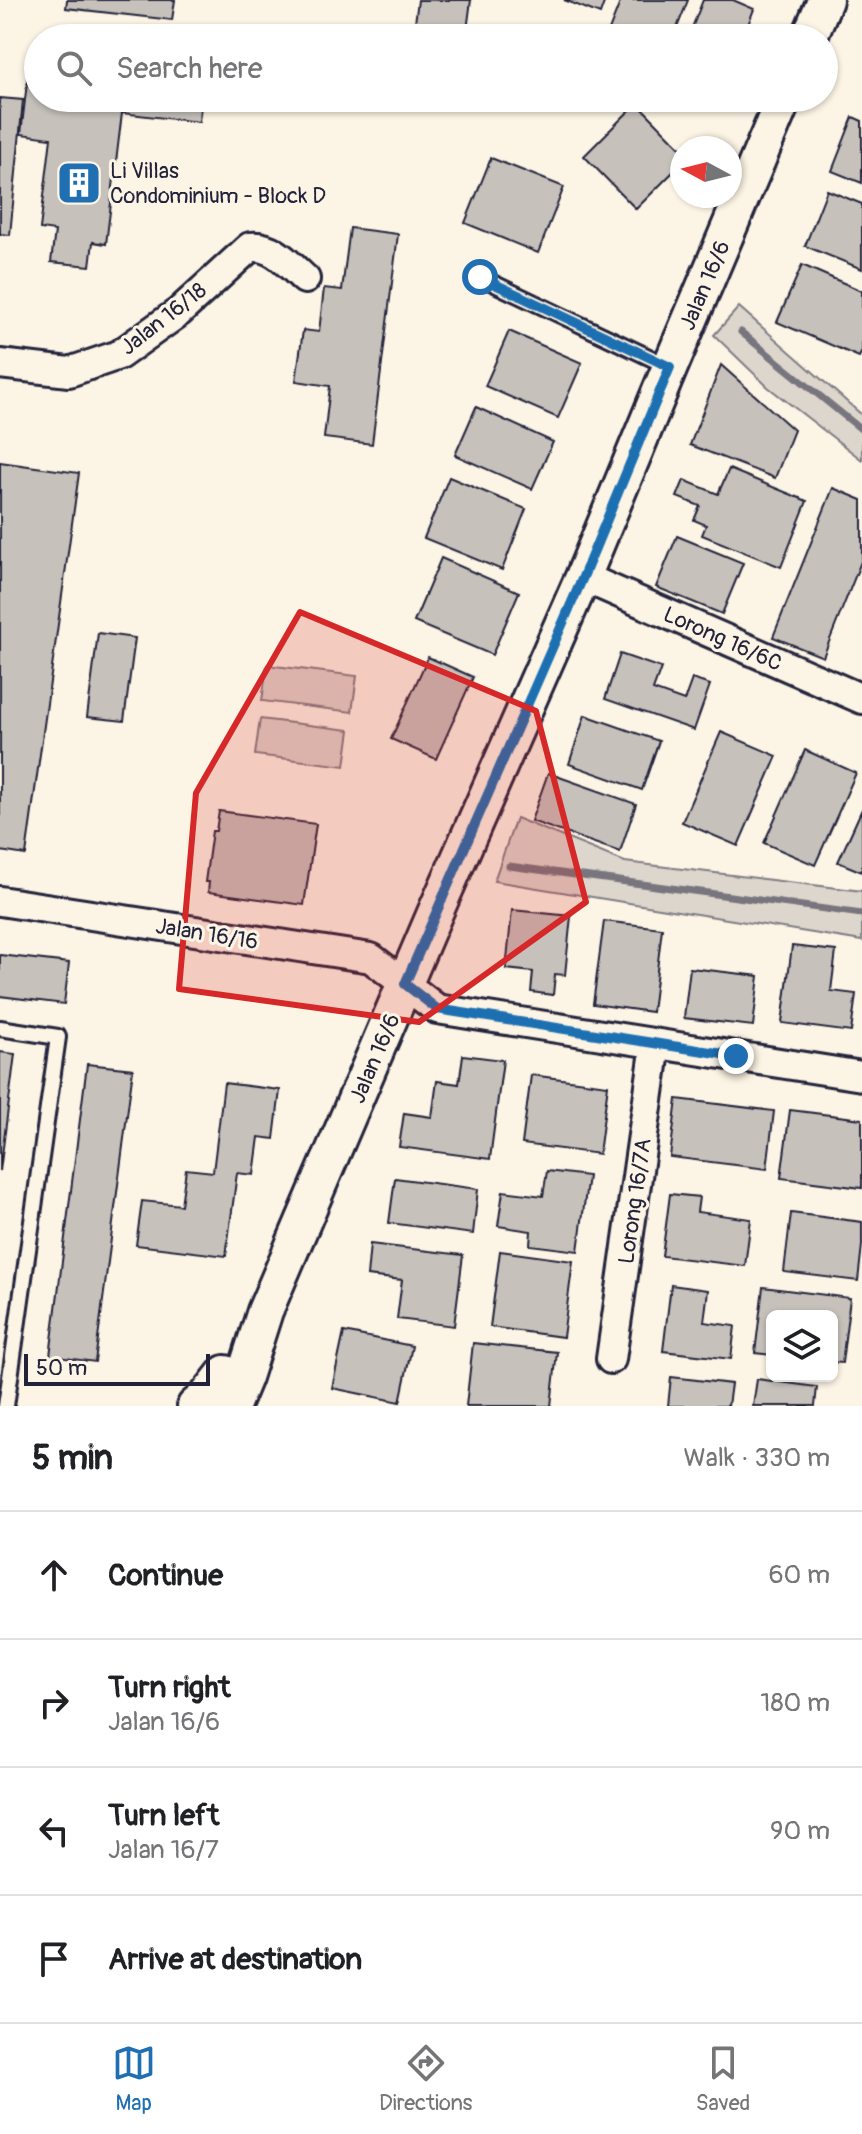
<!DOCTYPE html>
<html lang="en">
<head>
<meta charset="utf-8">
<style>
	:root { --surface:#fff; --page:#f6f6f6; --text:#202124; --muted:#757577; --line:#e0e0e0; --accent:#1f6fb2 }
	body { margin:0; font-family:Pangolin,sans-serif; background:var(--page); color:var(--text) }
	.controls { position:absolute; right:24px; bottom:24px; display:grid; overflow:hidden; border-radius:12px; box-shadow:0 2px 6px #0004 }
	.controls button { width:72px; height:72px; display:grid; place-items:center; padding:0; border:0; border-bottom:2px solid var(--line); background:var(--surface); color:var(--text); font:40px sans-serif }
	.compass { position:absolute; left:670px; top:136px; width:72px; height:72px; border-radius:50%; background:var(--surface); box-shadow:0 2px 6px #0004; rotate:277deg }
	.scale { position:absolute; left:24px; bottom:20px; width:186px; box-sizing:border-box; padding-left:8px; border:4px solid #22223b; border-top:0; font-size:22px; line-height:28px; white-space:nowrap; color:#22223b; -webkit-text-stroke:6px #fcf5e5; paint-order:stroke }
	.stop { position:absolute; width:24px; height:24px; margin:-18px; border:6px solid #1f6fb2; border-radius:50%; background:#fff }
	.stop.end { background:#1f6fb2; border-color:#fff; box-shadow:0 2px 8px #0008 }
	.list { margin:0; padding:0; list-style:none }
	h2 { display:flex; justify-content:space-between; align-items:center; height:104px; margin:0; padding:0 32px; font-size:34px }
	h2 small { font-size:26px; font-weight:400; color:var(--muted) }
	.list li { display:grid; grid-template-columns:52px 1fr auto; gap:24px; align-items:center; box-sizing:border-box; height:128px; padding:0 32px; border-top:2px solid var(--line) }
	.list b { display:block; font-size:30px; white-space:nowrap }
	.list p { margin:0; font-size:26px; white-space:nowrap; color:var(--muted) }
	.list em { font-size:26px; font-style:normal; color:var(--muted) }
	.icon { flex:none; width:44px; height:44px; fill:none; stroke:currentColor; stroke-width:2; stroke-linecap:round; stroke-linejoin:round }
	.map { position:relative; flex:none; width:862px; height:1406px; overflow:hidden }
	.search { position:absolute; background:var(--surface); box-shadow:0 2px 6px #0004; left:24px; right:24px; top:24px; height:88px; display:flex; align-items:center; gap:20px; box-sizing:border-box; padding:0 28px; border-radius:44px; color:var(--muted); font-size:30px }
	.sheet { height:616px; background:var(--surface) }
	nav { display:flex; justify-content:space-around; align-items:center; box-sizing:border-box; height:112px; border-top:2px solid var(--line); background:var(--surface); font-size:22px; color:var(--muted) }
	nav a { display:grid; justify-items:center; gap:4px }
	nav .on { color:var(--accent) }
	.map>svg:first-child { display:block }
	.green { fill:#dcd6cc; stroke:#7f7c84; stroke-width:2 }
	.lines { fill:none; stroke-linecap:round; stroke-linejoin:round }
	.stream { stroke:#78757e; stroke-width:7 }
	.building { fill:#c6c1bb; stroke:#22223b; stroke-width:2 }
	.service-casing { stroke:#22223b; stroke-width:20 }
	.minor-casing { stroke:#22223b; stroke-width:34 }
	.tertiary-casing { stroke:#22223b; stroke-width:40 }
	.service { stroke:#fcf5e5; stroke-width:14 }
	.minor { stroke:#fcf5e5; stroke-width:28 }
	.tertiary { stroke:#fcf5e5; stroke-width:34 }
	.route { stroke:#1f6fb2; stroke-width:10 }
	.marked { fill:#d62828; fill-opacity:0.2; stroke:#d62828; stroke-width:6; stroke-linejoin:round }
	.labels { text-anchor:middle; stroke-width:6; stroke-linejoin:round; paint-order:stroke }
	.poi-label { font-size:22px; fill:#22223b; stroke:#fcf5e5; text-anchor:start }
	.street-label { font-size:22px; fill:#22223b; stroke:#fcf5e5 }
</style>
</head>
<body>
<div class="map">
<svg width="862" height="1406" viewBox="0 0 862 1406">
	<rect width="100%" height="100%" fill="#fcf5e5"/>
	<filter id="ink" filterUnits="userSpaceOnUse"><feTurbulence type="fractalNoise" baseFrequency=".0125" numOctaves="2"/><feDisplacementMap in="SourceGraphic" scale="16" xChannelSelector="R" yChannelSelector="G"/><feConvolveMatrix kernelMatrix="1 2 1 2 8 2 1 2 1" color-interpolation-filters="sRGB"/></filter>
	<g filter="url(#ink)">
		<g class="green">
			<path d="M 739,307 L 862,415 L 862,460 L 768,387 L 714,335 Z"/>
			<path d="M 267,665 L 357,676 L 352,712 L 262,701 Z"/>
			<path d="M 260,719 L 350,730 L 345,766 L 255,755 Z"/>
			<path d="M 516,818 L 625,862 L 862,891 L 862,941 L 494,881 Z"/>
		</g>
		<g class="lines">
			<g class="stream">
				<path d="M 741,332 L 862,430"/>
				<path d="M 509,866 L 862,914"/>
			</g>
		</g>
		<g class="building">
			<path d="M 67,0 L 175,0 L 172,20 L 66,8 Z"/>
			<path d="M 418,0 L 471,0 L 466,38 L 413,38 Z"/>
			<path d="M 564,0 L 605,0 L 600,14 Z"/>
			<path d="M 621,0 L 688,0 L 673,38 L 606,38 Z"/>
			<path d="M 703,0 L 733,0 L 754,9 L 743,38 L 688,38 Z"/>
			<path d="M 28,74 L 38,75 L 38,98 L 202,98 L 199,122 L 122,113 L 106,244 L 93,242 L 90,266 L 51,262 L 55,231 L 40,229 L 51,138 L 21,134 Z"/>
			<path d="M 0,98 L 23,100 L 10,235 L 0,234 Z"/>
			<path d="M 694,98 L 719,98 L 716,106 Z"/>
			<path d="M 637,103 L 682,149 L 682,163 L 636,209 L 584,156 Z"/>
			<path d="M 853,117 L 862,121 L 862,183 L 832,171 Z"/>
			<path d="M 491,158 L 564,187 L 538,253 L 465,223 Z"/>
			<path d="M 827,190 L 862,204 L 862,269 L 805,246 Z"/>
			<path d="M 350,228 L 398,234 L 372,444 L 324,438 L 330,386 L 296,381 L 303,330 L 319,332 L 324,288 L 342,290 Z"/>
			<path d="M 802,265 L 862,291 L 862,351 L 859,357 L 777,322 Z"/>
			<path d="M 509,331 L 582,363 L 558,418 L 485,386 Z"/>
			<path d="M 721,365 L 794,430 L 775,478 L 690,445 Z"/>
			<path d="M 476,407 L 553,442 L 532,489 L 455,455 Z"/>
			<path d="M 0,462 L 79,473 L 26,855 L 0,851 Z"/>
			<path d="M 729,469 L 807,501 L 781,567 L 702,535 L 706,525 L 694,520 L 700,506 L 677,497 L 684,480 L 718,494 Z"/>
			<path d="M 449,477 L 526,509 L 502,570 L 424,538 Z"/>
			<path d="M 833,488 L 862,500 L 862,559 L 823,657 L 773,637 Z"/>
			<path d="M 677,536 L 743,563 L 722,614 L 656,587 Z"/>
			<path d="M 441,558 L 519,592 L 492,655 L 414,622 Z"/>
			<path d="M 98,633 L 135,638 L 124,721 L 87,717 Z"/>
			<path d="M 620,654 L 661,668 L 653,690 L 684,701 L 692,679 L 710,685 L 694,730 L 605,699 Z"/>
			<path d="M 428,657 L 473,677 L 436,759 L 391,739 Z"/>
			<path d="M 585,715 L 659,741 L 642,790 L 569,764 Z"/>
			<path d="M 721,732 L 777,756 L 738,846 L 682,822 Z"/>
			<path d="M 805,750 L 856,773 L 815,865 L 764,843 Z"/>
			<path d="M 548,773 L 636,804 L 620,852 L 531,821 Z"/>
			<path d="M 862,809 L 862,872 L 838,862 Z"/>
			<path d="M 219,811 L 316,824 L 304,905 L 208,892 L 209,882 L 205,882 L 212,831 L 216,831 Z"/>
			<path d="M 512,910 L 571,916 L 565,975 L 555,974 L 553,995 L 531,992 L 533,972 L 506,969 Z"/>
			<path d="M 604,921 L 662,928 L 652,1012 L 593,1004 Z"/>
			<path d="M 792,946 L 836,951 L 831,991 L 856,994 L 851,1032 L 782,1023 Z"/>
			<path d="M 0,955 L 69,963 L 64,1004 L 0,996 Z"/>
			<path d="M 690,968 L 759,976 L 753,1026 L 684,1018 Z"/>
			<path d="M 0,1052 L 15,1054 L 0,1171 Z"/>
			<path d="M 463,1055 L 503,1060 L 490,1159 L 399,1147 L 404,1113 L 432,1117 L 437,1081 L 459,1084 Z"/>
			<path d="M 87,1064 L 133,1069 L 95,1362 L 50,1356 Z"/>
			<path d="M 531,1075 L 608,1085 L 599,1154 L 522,1144 Z"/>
			<path d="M 224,1083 L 280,1090 L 274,1139 L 259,1137 L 254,1175 L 237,1173 L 226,1256 L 136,1245 L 142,1201 L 181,1205 L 186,1169 L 213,1172 Z"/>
			<path d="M 677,1099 L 774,1111 L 767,1169 L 670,1157 Z"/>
			<path d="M 790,1110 L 862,1119 L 862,1188 L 781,1178 Z"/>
			<path d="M 547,1171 L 588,1176 L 578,1251 L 530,1245 L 531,1231 L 498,1226 L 503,1191 L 543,1196 Z"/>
			<path d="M 395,1178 L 478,1189 L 473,1234 L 389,1223 Z"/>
			<path d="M 670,1194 L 699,1197 L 697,1212 L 751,1219 L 745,1266 L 662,1256 Z"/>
			<path d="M 791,1213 L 862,1222 L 862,1245 L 858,1281 L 784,1272 Z"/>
			<path d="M 370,1244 L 463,1255 L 454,1326 L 397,1319 L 402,1280 L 367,1276 Z"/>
			<path d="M 500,1251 L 573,1261 L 563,1337 L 490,1327 Z"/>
			<path d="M 671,1285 L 708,1290 L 704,1322 L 735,1326 L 731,1359 L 663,1351 Z"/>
			<path d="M 763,1287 L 850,1298 L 842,1363 L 832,1362 L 832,1316 L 772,1316 L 772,1355 L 755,1353 Z"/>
			<path d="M 344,1332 L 412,1346 L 400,1402 L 332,1388 Z"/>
			<path d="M 473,1343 L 557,1352 L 551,1406 L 466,1406 Z"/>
			<path d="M 671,1377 L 731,1384 L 728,1406 L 668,1406 Z"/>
			<path d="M 757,1379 L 817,1387 L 815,1406 L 753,1406 Z"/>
		</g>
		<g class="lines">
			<g class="service-casing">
				<g id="service">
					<path d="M 480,277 L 670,367"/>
					<path d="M 0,1028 L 58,1037 L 6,1406"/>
				</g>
			</g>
			<g class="minor-casing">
				<g id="minor">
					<path d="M 0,364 L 69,372 L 119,355 L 179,312 L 250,247 C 273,244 289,265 305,279"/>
					<path d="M 583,577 L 862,699"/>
					<path d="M 0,901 L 371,958 L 437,1009 L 862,1076"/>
					<path d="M 611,1359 L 656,1044"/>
				</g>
			</g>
			<g class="tertiary-casing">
				<g id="tertiary">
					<path d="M 809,38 L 825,0"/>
					<path d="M 195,1406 L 207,1396 L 225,1373"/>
					<path d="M 232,1406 L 244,1377 L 265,1311 L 435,913 L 583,577 L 670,367 L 784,98"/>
				</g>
			</g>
			<use href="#service" class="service"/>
			<use href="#minor" class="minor"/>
			<use href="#tertiary" class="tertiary"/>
		</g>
	</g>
	<g class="lines" filter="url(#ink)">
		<path class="route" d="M 480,277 L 670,367 L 583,577 L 405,984 L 437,1009 L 736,1056"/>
	</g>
	<path class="marked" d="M 300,612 L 536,711 L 586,902 L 419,1022 L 179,989 L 196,793 Z"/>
	<defs>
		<g id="building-square" transform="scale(2.3)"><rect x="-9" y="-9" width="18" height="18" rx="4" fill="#1f6fb2" stroke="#fcf5e5"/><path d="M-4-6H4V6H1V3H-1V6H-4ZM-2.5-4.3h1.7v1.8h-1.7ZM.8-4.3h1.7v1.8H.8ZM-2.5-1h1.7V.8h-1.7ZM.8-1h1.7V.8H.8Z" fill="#fff"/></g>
	</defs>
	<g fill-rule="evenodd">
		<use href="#building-square" x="79" y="183"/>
	</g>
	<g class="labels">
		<g class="poi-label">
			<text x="110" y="178">Li Villas<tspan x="110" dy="25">Condominium - Block D</tspan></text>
		</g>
		<g class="street-label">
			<text transform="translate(704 285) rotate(-67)" y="8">Jalan 16/6</text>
			<text transform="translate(163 318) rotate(-38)" y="8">Jalan 16/18</text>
			<text transform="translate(723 638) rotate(24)" y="8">Lorong 16/6C</text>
			<text transform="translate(207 933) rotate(9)" y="8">Jalan 16/16</text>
			<text transform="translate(374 1058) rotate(-67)" y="8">Jalan 16/6</text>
			<text transform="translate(634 1201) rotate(-82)" y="8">Lorong 16/7A</text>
		</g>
	</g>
</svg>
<div class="controls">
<button><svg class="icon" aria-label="layers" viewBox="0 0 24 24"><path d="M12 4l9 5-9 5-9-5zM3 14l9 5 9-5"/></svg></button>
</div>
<svg class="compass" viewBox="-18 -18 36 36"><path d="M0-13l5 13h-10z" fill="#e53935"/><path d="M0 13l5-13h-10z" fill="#757577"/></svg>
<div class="scale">50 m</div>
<div class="stop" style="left:480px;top:277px"></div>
<div class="stop end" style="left:736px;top:1056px"></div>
<div class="search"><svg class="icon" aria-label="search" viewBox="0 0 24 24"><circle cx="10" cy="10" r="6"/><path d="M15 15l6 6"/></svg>Search here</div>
</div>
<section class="sheet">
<h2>5 min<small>Walk · 330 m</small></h2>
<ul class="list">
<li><svg class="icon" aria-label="ahead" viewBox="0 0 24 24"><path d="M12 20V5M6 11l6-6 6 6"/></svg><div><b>Continue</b></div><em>60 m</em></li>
<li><svg class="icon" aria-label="right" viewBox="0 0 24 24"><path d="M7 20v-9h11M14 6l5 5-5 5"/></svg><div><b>Turn right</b><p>Jalan 16/6</p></div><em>180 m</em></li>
<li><svg class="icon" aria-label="left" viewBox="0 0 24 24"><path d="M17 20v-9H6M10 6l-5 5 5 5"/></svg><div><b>Turn left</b><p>Jalan 16/7</p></div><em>90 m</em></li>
<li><svg class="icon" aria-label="arrive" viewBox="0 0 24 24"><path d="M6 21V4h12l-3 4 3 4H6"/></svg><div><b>Arrive at destination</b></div></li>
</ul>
</section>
<nav>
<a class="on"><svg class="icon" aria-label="map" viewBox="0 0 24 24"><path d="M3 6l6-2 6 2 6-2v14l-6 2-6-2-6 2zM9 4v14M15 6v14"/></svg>Map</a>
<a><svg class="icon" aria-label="directions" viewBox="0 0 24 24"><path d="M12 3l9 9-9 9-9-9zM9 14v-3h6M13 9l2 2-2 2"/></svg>Directions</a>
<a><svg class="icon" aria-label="saved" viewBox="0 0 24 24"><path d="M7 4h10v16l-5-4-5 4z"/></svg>Saved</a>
</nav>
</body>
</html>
